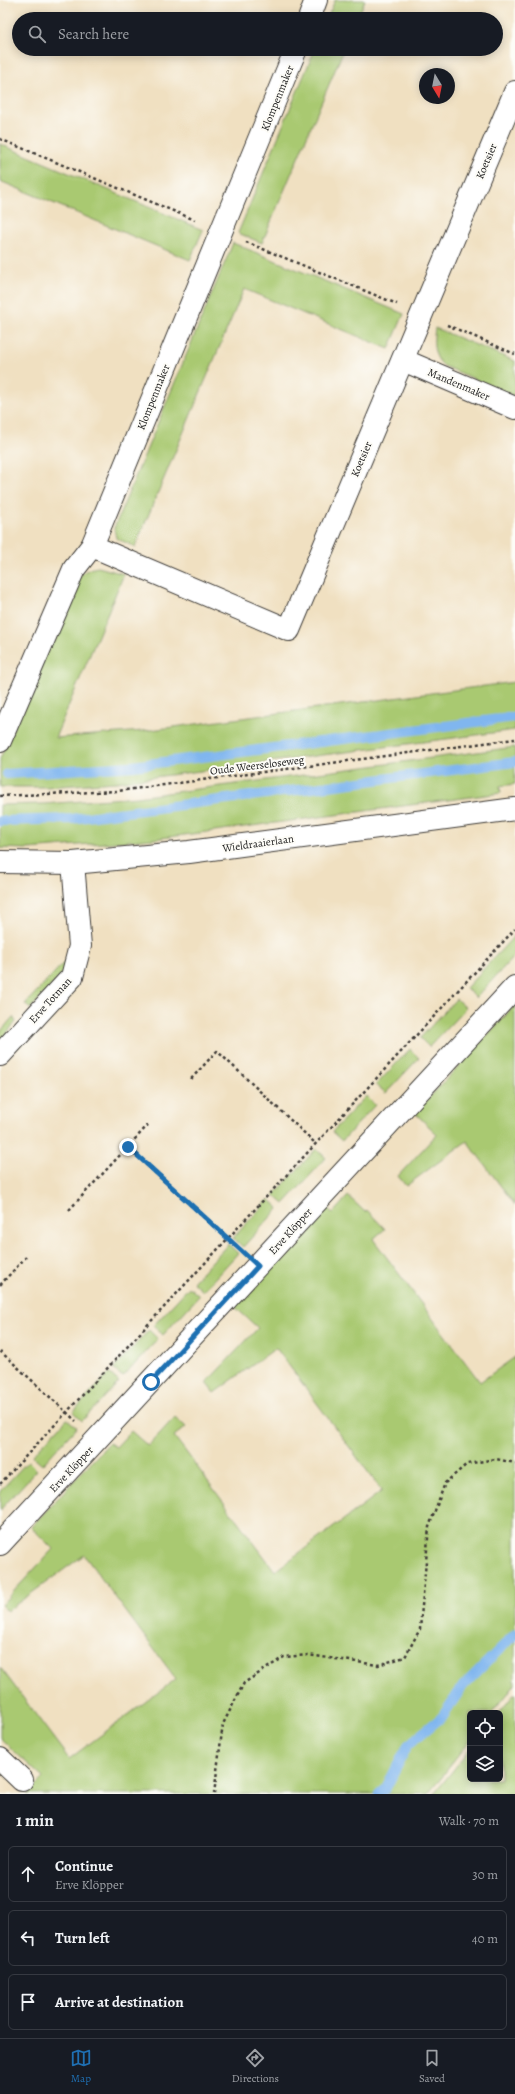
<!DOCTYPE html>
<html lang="en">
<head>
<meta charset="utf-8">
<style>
	:root { --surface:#171b24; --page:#242831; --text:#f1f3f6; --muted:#9ea1a6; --line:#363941; --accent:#1f6fb2 }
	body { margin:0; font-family:Alegreya,serif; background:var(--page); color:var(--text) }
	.controls { position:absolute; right:12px; bottom:12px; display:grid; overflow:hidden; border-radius:6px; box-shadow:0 2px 10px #0003 }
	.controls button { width:36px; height:36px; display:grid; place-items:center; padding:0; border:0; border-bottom:1px solid var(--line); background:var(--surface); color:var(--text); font:20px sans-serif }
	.compass { position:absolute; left:419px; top:68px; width:36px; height:36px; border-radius:50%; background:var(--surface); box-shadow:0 2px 10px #0003; rotate:170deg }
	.stop { position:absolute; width:12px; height:12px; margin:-9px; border:3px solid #1f6fb2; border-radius:50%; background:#fff }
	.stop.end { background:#1f6fb2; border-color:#fff; box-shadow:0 1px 4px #0008 }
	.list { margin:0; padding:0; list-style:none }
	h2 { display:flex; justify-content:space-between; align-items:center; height:52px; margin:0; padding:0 16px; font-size:17px }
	h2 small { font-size:13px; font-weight:400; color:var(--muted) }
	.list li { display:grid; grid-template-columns:26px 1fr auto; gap:12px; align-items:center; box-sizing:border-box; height:56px; margin:0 8px 8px; padding:0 8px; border:1px solid var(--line); border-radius:6px }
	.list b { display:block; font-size:15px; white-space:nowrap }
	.list p { margin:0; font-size:13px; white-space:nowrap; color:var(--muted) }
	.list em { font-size:13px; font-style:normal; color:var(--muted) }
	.icon { flex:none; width:22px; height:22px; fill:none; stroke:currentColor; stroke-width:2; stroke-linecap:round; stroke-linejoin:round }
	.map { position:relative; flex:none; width:515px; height:1794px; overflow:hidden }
	.search { position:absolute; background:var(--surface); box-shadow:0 2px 10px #0003; left:12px; right:12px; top:12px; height:44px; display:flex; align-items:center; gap:10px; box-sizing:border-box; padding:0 14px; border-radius:22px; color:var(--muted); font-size:15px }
	.sheet { height:244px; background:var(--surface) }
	nav { display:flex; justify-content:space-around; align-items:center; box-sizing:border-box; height:56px; border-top:1px solid var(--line); background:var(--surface); font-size:11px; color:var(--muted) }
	nav a { display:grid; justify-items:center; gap:2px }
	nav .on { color:var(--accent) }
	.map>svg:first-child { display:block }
	.green { fill:#a9c971; stroke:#627246 }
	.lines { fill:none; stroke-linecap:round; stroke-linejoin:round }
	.stream { stroke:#80b6ef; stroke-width:10 }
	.minor-casing { stroke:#3c3935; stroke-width:24 }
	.tertiary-casing { stroke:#3c3935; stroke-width:24 }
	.path { stroke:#3c3935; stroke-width:2.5; stroke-dasharray:3 3; stroke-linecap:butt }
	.minor { stroke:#fff; stroke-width:22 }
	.tertiary { stroke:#fff; stroke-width:22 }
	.route { stroke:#1f6fb2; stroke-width:5 }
	.labels { text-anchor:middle; stroke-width:4; stroke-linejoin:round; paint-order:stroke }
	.street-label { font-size:11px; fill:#1c1c1c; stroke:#fdfcf7 }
</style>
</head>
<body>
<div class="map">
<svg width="515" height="1794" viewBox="0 0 515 1794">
	<rect width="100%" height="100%" fill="#fdfcf7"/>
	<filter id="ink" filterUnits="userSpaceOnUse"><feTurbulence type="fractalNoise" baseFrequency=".025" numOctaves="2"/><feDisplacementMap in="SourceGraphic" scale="8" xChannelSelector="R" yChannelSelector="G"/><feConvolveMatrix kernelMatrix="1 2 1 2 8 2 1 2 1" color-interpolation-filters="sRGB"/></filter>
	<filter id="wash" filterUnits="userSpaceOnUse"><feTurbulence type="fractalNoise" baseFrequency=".012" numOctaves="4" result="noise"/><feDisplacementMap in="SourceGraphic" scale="16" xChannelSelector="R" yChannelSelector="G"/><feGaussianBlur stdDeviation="0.9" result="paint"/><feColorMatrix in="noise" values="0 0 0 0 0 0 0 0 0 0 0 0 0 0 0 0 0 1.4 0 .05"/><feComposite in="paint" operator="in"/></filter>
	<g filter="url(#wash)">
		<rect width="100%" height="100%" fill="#f0e0c1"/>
		<g class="green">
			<path d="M 335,0 L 365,0 L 357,19 L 327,19 Z"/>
			<path d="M 315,49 L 344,49 L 262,243 L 238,233 Z"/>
			<path d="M 0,144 L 203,230 L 190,260 L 0,181 Z"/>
			<path d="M 233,243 L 404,314 L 389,349 L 244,289 L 135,547 L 116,538 L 114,528 Z"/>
			<path d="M 435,328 L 515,361 L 515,396 L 444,366 C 432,356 433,342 435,328 Z"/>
			<path d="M 98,567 L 124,574 L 55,738 L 143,731 L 515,682 L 515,730 L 116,782 L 46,787 L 0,787 L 0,759 L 75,581 C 82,572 87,569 98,567 Z"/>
			<path d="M 515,747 L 515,784 L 500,786 L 501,793 L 154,839 L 28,849 L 0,848 L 0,805 L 43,804 L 137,797 Z"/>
			<path d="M 515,935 L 515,955 L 476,998 L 466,988 Z"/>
			<path d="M 69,957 L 65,971 L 30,1009 L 25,1004 Z"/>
			<path d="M 456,999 L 466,1008 L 429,1047 L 420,1038 Z"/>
			<path d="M 515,1005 L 515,1205 L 467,1141 L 406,1186 L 398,1176 L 437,1134 L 415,1113 Z"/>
			<path d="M 13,1017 L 16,1022 L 0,1041 L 0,1032 Z"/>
			<path d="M 410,1049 L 419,1058 L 386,1093 L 376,1085 Z"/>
			<path d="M 366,1096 L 375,1105 L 342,1141 L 332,1132 Z"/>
			<path d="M 316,1149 L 326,1158 L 284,1204 L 274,1195 Z"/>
			<path d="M 348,1196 L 365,1212 L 367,1210 L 385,1229 L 373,1239 L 480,1382 L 515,1357 L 515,1685 L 492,1713 L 470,1713 L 470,1741 L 428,1794 L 27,1794 L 43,1778 L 0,1738 L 0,1667 L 69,1759 L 176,1679 L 84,1555 L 7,1611 L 1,1605 L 53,1549 L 31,1527 L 109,1443 L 116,1447 L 131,1431 L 148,1446 L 175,1417 L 186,1427 L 174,1436 L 275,1571 L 382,1491 L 276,1348 L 214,1393 L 206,1383 L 258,1328 L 235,1307 L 327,1208 L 333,1213 Z"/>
			<path d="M 269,1199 L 279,1208 L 243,1247 L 233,1238 Z"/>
			<path d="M 228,1244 L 238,1253 L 203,1291 L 193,1282 Z"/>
			<path d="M 189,1287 L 199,1296 L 163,1335 L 153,1326 Z"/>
			<path d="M 149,1330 L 158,1339 L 123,1377 L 113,1369 Z"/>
			<path d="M 109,1373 L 119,1382 L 82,1421 L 73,1412 Z"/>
			<path d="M 67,1419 L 77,1427 L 42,1465 L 32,1456 Z"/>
			<path d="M 28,1461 L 37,1470 L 0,1510 L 0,1491 Z"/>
			<path d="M 515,1693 L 515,1794 L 434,1794 L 470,1749 L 470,1779 L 500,1779 L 499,1713 Z"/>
		</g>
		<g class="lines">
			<g class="stream">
				<path d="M 7,774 L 133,766 L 515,717"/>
				<path d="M 0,821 L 71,819 L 515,762"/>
				<path d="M 379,1794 L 386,1788 L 408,1745 L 442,1717 L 463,1686 L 515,1634"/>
			</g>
		</g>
	</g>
	<g filter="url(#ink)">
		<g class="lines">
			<g class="minor-casing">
				<g id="minor">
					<path d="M 309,19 L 316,0"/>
					<path d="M 403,360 L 515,408"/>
					<path d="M 92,546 L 289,630 L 515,92"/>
					<path d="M 0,741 L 74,569 L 92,546 L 296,49"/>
					<path d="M 0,1055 L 72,977 L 80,946 L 73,863"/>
					<path d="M 0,1544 L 515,987"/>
					<path d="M 0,1759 L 22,1780"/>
				</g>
			</g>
			<g class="tertiary-casing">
				<path id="tertiary" d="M 0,862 L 73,863 L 189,852 L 515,809"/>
			</g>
			<g class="path">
				<path d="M 0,139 L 195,220"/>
				<path d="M 246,242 L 397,304"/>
				<path d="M 447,325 L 515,354"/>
				<path d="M 0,796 L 118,791 L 515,739"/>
				<path d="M 191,1079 L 217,1051 L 315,1143"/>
				<path d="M 128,1147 L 237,1247"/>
				<path d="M 69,1210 L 148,1125"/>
				<path d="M 0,1285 L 26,1257"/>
				<path d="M 0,1351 L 76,1421"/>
				<path d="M 0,1484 L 515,929"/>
				<path d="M 214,1794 L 223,1724 L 244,1683 L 284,1657 L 308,1655 L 378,1665 L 405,1657 L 420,1629 L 429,1527 L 445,1483 L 467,1464 L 496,1459 L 515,1463"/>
			</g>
			<use href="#minor" class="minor"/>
			<use href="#tertiary" class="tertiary"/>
		</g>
	</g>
	<g class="lines" filter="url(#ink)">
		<path class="route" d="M 128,1147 L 258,1266 L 151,1382"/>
	</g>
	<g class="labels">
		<g class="street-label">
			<text transform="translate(277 98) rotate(-68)" y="4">Klompenmaker</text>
			<text transform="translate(486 161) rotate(-67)" y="4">Koetsier</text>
			<text transform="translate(459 384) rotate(23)" y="4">Mandenmaker</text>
			<text transform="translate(153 397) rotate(-68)" y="4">Klompenmaker</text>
			<text transform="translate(361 459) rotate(-67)" y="4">Koetsier</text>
			<text transform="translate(257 765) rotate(-7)" y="4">Oude Weerseloseweg</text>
			<text transform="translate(258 843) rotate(-8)" y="4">Wieldraaierlaan</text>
			<text transform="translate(50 1000) rotate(-48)" y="4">Erve Totman</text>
			<text transform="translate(290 1231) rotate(-48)" y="4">Erve Klöpper</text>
			<text transform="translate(71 1469) rotate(-47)" y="4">Erve Klöpper</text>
		</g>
	</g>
</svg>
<div class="controls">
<button><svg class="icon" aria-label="locate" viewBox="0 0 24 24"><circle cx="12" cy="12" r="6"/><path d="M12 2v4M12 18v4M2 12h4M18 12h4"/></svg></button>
<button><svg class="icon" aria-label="layers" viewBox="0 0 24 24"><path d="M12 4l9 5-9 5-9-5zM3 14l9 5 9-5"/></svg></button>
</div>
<svg class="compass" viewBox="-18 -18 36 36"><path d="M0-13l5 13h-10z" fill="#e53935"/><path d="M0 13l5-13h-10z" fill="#9ea1a6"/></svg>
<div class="stop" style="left:151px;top:1382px"></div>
<div class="stop end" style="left:128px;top:1147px"></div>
<div class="search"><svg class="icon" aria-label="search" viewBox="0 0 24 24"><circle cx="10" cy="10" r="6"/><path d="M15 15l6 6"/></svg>Search here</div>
</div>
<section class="sheet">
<h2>1 min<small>Walk · 70 m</small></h2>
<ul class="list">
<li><svg class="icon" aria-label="ahead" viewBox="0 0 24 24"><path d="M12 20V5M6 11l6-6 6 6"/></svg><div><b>Continue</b><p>Erve Klöpper</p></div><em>30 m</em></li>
<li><svg class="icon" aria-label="left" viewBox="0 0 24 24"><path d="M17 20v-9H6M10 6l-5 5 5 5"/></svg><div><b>Turn left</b></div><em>40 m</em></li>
<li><svg class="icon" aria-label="arrive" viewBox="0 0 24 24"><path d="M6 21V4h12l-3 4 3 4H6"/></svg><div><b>Arrive at destination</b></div></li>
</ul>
</section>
<nav>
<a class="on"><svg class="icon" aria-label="map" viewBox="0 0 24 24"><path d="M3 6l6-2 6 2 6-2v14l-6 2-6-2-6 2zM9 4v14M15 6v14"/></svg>Map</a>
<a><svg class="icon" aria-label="directions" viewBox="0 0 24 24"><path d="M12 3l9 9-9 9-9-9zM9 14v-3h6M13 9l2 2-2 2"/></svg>Directions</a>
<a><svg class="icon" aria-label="saved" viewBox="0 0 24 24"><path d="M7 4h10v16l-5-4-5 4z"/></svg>Saved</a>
</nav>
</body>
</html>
